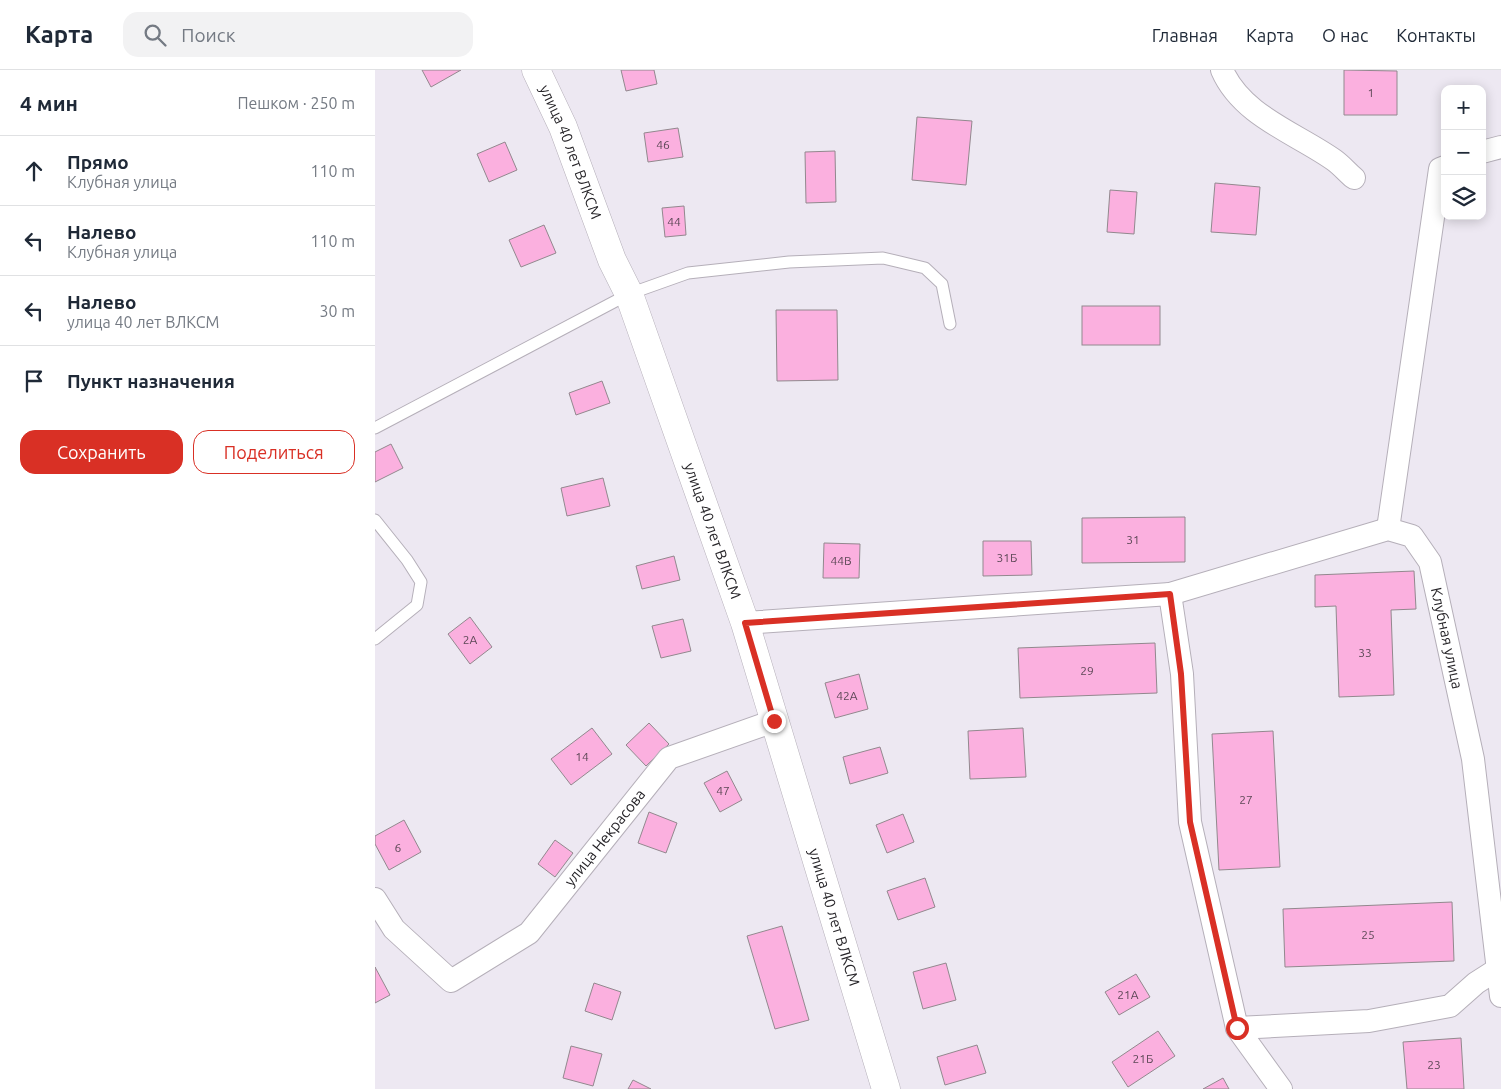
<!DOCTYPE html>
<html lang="ru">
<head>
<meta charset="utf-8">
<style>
	:root { --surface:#fff; --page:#f2f2f3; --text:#1f2937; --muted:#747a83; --line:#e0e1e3; --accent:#d93025 }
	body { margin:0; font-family:Ubuntu,sans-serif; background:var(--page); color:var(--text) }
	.controls { position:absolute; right:15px; top:15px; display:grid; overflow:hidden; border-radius:10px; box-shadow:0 2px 12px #0003 }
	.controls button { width:45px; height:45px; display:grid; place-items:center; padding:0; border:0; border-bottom:1px solid var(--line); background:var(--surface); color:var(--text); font:25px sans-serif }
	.stop { position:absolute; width:15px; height:15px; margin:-11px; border:4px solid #d93025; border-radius:50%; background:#fff }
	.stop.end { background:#d93025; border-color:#fff; box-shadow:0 1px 5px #0008 }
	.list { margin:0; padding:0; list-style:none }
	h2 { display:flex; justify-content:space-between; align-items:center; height:65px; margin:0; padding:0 20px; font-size:21px }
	h2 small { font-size:16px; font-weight:400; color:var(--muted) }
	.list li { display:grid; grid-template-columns:32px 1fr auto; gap:15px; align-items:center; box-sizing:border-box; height:70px; padding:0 20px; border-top:1px solid var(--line) }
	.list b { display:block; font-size:19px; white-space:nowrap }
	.list p { margin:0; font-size:16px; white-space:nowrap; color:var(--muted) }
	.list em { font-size:16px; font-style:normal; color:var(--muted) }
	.actions { display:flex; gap:10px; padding:15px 20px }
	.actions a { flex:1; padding:11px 0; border:1px solid var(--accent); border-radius:15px; text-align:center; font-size:18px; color:var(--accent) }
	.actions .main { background:var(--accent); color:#fff }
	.icon { flex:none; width:28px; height:28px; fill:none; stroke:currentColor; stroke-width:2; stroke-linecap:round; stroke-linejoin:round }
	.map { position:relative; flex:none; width:1126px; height:1019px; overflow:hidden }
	header { display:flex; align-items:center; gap:30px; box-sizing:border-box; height:70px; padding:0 25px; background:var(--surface); border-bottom:1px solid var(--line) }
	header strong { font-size:24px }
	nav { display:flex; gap:28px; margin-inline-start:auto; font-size:18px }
	.search { width:350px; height:45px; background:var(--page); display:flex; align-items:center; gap:12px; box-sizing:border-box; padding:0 18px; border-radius:15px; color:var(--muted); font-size:19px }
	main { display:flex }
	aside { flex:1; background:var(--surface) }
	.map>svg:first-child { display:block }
	.building { fill:#fbb0df; stroke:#92888e }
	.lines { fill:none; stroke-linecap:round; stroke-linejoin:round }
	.lane-casing { stroke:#b5afb9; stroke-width:13 }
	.street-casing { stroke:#b5afb9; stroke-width:24 }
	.secondary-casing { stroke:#b5afb9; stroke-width:29 }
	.lane { stroke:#fff; stroke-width:11 }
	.street { stroke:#fff; stroke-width:22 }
	.secondary { stroke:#fff; stroke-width:28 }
	.route { stroke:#d93025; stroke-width:6 }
	.labels { text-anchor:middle; stroke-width:4; stroke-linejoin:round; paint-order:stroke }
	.number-label { font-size:12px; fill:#5c4856 }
	.street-label { font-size:15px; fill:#272529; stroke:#ede8f2 }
</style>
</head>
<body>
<header>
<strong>Карта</strong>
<div class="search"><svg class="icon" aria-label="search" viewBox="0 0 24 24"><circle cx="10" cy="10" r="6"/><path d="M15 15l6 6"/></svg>Поиск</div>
<nav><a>Главная</a><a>Карта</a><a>О нас</a><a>Контакты</a></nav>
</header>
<main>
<aside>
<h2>4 мин<small>Пешком · 250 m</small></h2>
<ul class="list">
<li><svg class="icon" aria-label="ahead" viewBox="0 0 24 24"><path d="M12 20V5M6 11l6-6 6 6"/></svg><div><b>Прямо</b><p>Клубная улица</p></div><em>110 m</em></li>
<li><svg class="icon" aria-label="left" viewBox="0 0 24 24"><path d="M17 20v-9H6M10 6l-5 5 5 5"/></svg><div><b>Налево</b><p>Клубная улица</p></div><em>110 m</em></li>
<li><svg class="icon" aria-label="left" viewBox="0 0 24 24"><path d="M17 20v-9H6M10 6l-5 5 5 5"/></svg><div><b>Налево</b><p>улица 40 лет ВЛКСМ</p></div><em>30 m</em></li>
<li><svg class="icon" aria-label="arrive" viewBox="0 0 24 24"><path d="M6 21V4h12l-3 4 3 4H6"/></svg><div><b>Пункт назначения</b></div></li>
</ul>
<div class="actions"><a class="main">Сохранить</a><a>Поделиться</a></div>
</aside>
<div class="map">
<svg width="1126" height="1019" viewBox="0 0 1126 1019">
	<rect width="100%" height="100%" fill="#ede8f2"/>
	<g class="building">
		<path d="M 47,0 L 86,0 L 56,17 Z"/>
		<path d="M 246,0 L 279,0 L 282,14 L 251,21 Z"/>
		<path d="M 969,0 L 1022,1 L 1022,45 L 969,45 Z"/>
		<path d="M 542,47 L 597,51 L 591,115 L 537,110 Z"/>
		<path d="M 303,58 L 308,87 L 273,92 L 269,63 Z"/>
		<path d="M 130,72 L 142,100 L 114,112 L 102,84 Z"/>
		<path d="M 460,81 L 461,132 L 431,133 L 430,82 Z"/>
		<path d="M 840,113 L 885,117 L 881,165 L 836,162 Z"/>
		<path d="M 735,120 L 762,122 L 759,164 L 732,162 Z"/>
		<path d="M 309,136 L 311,165 L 290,167 L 287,138 Z"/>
		<path d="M 169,155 L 181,183 L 146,197 L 134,170 Z"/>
		<rect x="707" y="236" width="78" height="39"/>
		<path d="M 401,240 L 462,240 L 463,310 L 402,311 Z"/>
		<path d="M 227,311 L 235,333 L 201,345 L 194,323 Z"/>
		<path d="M 16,374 L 28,398 L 0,412 L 0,382 Z"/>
		<path d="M 228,408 L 235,436 L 192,446 L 186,418 Z"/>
		<path d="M 810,447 L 810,492 L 707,493 L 707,448 Z"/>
		<path d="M 608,471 L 656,471 L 657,505 L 608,506 Z"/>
		<path d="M 449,473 L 485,474 L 484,508 L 448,508 Z"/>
		<path d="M 299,486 L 305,510 L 267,519 L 261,496 Z"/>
		<path d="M 1039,501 L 1041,539 L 1016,540 L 1019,625 L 964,627 L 961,536 L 940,537 L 940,505 Z"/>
		<path d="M 95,547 L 117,577 L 95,594 L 73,564 Z"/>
		<path d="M 308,549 L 316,581 L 286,588 L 277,556 Z"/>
		<path d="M 780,573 L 782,623 L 645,628 L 643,578 Z"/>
		<path d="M 484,604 L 493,639 L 460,648 L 450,613 Z"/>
		<path d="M 274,653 L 294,674 L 271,696 L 251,675 Z"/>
		<path d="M 217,658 L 237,684 L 196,715 L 176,689 Z"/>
		<path d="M 648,658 L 651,707 L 595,709 L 593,661 Z"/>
		<path d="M 898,661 L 905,797 L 844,800 L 837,664 Z"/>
		<path d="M 505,677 L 513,703 L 475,714 L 468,687 Z"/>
		<path d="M 352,701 L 367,730 L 345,742 L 329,713 Z"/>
		<path d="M 274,742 L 302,753 L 291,783 L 263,773 Z"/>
		<path d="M 528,744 L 539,772 L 512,783 L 501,755 Z"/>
		<path d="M 29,750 L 46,782 L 14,800 L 0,774 L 0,766 Z"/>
		<path d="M 180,770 L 198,783 L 180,807 L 163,794 Z"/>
		<path d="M 550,808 L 560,837 L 523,850 L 512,821 Z"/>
		<path d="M 1077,832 L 1079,891 L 910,897 L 908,839 Z"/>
		<path d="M 407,856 L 434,950 L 400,959 L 372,866 Z"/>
		<path d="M 571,893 L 581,930 L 548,939 L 538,902 Z"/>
		<path d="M 0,897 L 15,925 L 0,933 Z"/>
		<path d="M 761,904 L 775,927 L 744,945 L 730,922 Z"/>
		<path d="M 219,913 L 246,922 L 237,950 L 210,941 Z"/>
		<path d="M 783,961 L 800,986 L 753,1017 L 737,992 Z"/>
		<path d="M 1086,968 L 1089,1019 L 1032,1019 L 1028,972 Z"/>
		<path d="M 602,975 L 611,1003 L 570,1015 L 562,987 Z"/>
		<path d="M 196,976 L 227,984 L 218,1016 L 188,1008 Z"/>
		<path d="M 848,1008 L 854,1019 L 828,1019 Z"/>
		<path d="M 258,1010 L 276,1019 L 253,1019 Z"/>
	</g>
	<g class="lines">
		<g class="lane-casing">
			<g id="lane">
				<path d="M 0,358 L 254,224 L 313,203 L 414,192 L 508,188 L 550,198 L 567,214 L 575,254"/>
				<path d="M 0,450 L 32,490 L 46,512 L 42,535 L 0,569"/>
			</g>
		</g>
		<g class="street-casing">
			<g id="street">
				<path d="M 847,0 C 867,46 921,63 959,90 C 966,95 972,102 979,108"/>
				<path d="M 1107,82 L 1126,77"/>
				<path d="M 1013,459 L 1065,99 L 1070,97"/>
				<path d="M 795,524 L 807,604 L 815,752 L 862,958 L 906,1019"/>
				<path id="s1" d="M 370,553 L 795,524 L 1013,459 L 1037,466 L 1055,492 L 1098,689 L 1126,926"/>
				<path id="s2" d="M 0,829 L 19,859 L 76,911 L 154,863 L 294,688 L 399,651"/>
				<path d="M 862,958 L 994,951 L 1075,936 L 1101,913 L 1126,897"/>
			</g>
		</g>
		<g class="secondary-casing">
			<g id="secondary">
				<path id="s3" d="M 161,0 L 188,57 L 237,190 L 254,224 L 370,553 L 511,1019"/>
			</g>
		</g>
		<use href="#lane" class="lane"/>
		<use href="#street" class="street"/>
		<use href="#secondary" class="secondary"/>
	</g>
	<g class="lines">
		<path class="route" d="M 399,651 L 370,553 L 795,524 L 806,604 L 815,752 L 862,958"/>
	</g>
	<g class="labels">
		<g class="number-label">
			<text x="996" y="27">1</text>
			<text x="288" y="79">46</text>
			<text x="299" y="156">44</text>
			<text x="758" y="474">31</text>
			<text x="632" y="492">31Б</text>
			<text x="466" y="495">44В</text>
			<text x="95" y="574">2А</text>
			<text x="990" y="587">33</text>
			<text x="712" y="605">29</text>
			<text x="472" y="630">42А</text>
			<text x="207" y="691">14</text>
			<text x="348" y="725">47</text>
			<text x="871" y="734">27</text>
			<text x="23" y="782">6</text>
			<text x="993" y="869">25</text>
			<text x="753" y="929">21А</text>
			<text x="768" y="993">21Б</text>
			<text x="1059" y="999">23</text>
		</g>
		<g class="street-label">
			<text dy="5" stroke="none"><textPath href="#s3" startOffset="89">улица 40 лет ВЛКСМ</textPath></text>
			<text dy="5" stroke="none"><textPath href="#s3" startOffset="494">улица 40 лет ВЛКСМ</textPath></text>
			<text dy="5" stroke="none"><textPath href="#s1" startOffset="788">Клубная улица</textPath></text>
			<text dy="5" stroke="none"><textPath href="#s2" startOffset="326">улица Некрасова</textPath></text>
			<text dy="5" stroke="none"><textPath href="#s3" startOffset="899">улица 40 лет ВЛКСМ</textPath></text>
		</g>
	</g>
</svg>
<div class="controls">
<button>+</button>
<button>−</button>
<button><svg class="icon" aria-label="layers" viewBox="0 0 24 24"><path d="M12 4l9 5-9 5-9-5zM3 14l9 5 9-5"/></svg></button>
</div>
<div class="stop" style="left:862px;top:958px"></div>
<div class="stop end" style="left:399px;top:651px"></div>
</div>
</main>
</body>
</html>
